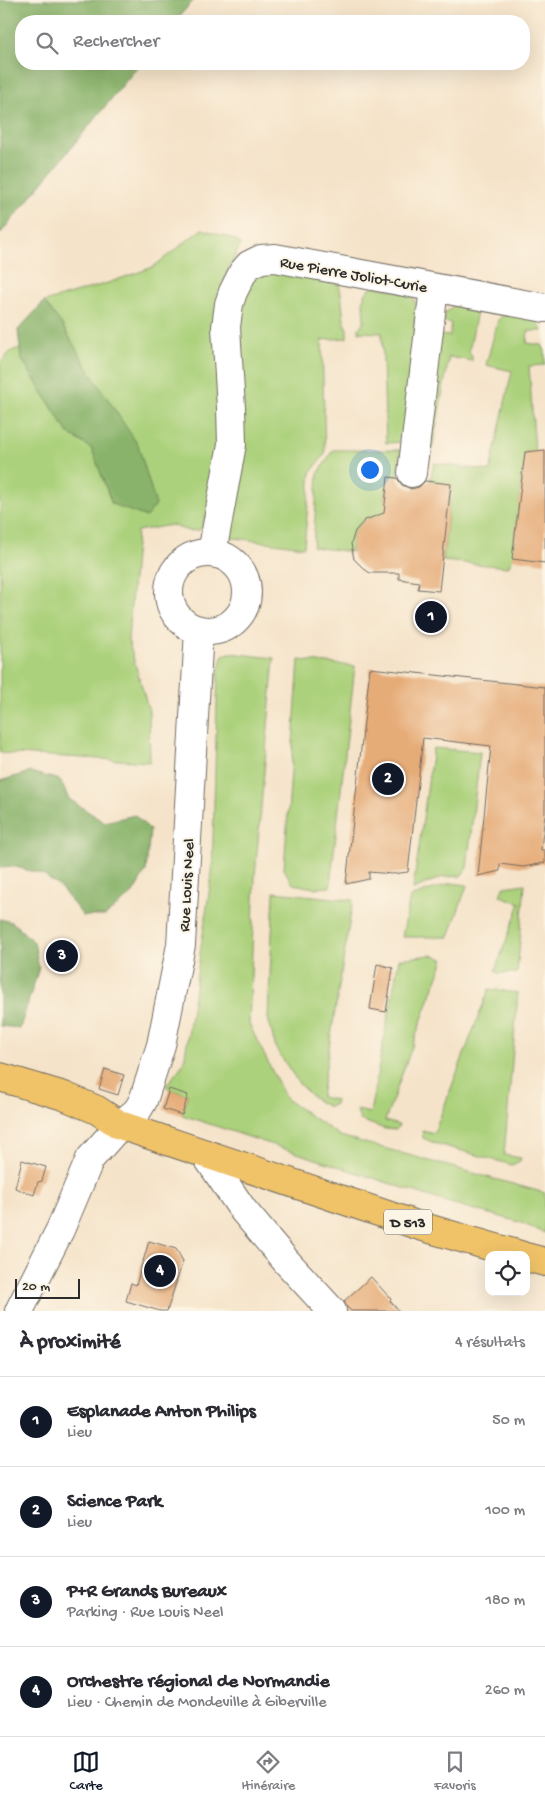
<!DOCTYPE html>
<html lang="fr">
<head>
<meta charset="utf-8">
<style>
	:root { --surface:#fff; --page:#f2f2f3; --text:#2b2b33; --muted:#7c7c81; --line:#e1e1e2; --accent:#111827 }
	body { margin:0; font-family:"Gochi Hand",sans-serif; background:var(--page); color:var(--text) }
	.controls { position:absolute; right:15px; bottom:15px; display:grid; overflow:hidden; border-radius:10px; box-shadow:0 5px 20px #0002 }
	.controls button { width:45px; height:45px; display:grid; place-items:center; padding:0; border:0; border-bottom:1px solid var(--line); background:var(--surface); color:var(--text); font:25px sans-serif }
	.scale { position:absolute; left:15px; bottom:12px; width:65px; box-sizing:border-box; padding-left:5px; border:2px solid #2b2b2b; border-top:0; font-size:14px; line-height:18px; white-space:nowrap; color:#2b2b2b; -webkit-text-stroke:4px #fcf5e5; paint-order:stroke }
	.you { position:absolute; left:369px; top:469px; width:18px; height:18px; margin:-12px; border:4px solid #fff; border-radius:50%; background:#1a73e8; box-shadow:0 0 0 8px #1a73e833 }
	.badge { display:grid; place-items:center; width:32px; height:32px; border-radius:50%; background:var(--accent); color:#fff; font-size:16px; font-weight:700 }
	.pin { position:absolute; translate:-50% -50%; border:2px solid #fff; box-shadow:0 1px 5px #0006 }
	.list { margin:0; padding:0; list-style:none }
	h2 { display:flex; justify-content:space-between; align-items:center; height:65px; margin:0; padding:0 20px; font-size:21px }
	h2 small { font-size:16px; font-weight:400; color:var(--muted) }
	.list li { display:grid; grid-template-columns:32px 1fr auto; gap:15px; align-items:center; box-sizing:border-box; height:90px; padding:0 20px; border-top:1px solid var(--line) }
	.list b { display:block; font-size:19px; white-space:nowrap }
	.list p { margin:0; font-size:16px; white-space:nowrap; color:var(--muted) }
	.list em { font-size:16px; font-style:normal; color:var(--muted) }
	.icon { flex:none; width:28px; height:28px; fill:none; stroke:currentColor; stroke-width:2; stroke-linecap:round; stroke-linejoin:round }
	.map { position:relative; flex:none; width:545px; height:1311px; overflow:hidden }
	.search { position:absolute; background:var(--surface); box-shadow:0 5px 20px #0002; left:15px; right:15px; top:15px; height:55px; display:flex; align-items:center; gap:12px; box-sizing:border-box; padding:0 18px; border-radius:20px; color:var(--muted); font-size:19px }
	.sheet { height:425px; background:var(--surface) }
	nav { display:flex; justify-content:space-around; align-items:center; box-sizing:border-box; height:70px; border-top:1px solid var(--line); background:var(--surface); font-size:14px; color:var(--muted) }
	nav a { display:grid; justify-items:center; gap:2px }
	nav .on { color:var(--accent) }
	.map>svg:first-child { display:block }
	.green { fill:#acd17b; stroke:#6c7e53 }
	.forest { fill:#89b36b; stroke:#5a6f4b }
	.building { fill:#e6ac78 }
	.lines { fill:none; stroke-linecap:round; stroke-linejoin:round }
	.minor-casing { stroke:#726b62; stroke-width:30 }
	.major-casing { stroke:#726b62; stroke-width:30 }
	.minor { stroke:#fff; stroke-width:28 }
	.major { stroke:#f0c369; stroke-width:28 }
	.labels { text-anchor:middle; stroke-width:4; stroke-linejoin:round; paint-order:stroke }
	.shield { fill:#fcf5e5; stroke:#6a6863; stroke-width:1 }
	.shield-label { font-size:15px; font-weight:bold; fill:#2b2b2b }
	.street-label { font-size:16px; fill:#2b2b2b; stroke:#fcf5e5 }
</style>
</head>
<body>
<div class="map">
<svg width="545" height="1311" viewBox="0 0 545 1311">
	<rect width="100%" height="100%" fill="#fcf5e5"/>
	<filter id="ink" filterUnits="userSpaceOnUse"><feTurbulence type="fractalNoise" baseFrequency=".02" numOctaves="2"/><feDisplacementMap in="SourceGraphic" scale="10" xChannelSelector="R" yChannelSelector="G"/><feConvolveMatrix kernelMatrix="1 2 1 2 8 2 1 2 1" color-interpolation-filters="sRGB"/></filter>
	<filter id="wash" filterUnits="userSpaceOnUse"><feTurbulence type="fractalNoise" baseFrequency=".0096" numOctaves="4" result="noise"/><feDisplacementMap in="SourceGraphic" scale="20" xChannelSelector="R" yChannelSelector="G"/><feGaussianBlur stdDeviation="1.12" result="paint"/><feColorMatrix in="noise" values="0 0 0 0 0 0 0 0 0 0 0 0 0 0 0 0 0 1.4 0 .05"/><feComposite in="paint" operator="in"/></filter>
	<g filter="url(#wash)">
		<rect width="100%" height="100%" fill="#f5e3c9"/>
		<g class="green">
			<path d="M 202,229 L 231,238 L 241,244 L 225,277 L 219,450 L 212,501 L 200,530 L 188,531 L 171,525 L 137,531 L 128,640 L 149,711 L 150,762 L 0,753 L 0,363 L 11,351 L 20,348 L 21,358 L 68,433 L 92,449 L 112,504 L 88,369 L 61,323 L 44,302 L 108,283 L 153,267 Z"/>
			<path d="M 264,270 L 333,279 L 339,284 L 341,293 L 344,321 L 347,329 L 347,338 L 322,340 L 325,454 L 311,472 L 304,547 L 227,537 L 237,309 L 255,277 Z"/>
			<path d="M 374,286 L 407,293 L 414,299 L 417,308 L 412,350 L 416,367 L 409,379 L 404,442 L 386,443 L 382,333 L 359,332 L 359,328 L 364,322 C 364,307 359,294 374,286 Z"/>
			<path d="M 454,305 L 474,308 L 476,316 L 469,352 L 472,357 L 472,361 L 449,357 L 431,456 L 429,456 L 439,335 L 450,336 L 451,323 L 442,321 L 446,312 Z"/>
			<path d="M 504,314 C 522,315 533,311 542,331 L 528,331 L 527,343 L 542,345 L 545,351 L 545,365 L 529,366 L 535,452 L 525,452 L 513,558 L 508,567 L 443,561 L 451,485 L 430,482 L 434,463 L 490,471 L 512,371 L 486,365 L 498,320 Z"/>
			<path d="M 333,450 L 401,450 L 397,478 L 388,478 L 385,501 L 389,517 C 366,512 349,528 352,552 L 313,547 L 318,474 Z"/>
			<path d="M 230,653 L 274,658 L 255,876 L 249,1024 L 286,1099 L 340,1136 L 545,1193 L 545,1233 L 519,1222 L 443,1201 L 182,1115 L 188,1095 L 169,1089 L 166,1086 L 183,1064 L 185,1056 L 212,873 L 218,671 L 223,655 Z"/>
			<path d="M 299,660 L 355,666 L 330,887 L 314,888 L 293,884 L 284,869 Z"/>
			<path d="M 433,748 L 480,752 L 467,868 L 461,876 L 443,877 L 413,889 Z"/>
			<path d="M 451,883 L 467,885 L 449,937 L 402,937 L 410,897 Z"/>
			<path d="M 525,884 L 517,973 L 499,973 L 495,971 L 520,903 L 500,896 L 503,887 Z"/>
			<path d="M 274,892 L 353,900 L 321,1097 L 336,1100 L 335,1104 L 329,1107 L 317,1101 L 300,1085 L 276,1049 L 268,1018 Z"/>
			<path d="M 431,955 L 444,959 L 385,1121 L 399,1125 L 396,1130 L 385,1129 L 360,1120 L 357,1110 L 370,1113 L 399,959 Z"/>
			<path d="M 489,989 L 518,993 L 504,1155 L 521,1158 L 520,1161 L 512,1165 L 434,1143 L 423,1138 L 422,1130 L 434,1133 Z"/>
		</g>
		<g class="forest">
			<path d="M 0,0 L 194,0 L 175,21 L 21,21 L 21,64 L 140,64 L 0,234 Z"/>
			<path d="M 44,302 L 61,323 L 88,369 L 138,445 L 156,505 L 146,517 L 112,504 L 92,449 L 68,433 L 21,358 L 18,330 Z"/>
			<path d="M 30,772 L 60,780 L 69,799 L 104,822 L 135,815 L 150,830 L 146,871 L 133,893 L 105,916 L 83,916 L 61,888 L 42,874 L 12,866 L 0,868 L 0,781 Z"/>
			<path d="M 0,919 L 12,922 L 34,942 L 39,968 L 20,1028 L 0,1026 Z"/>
		</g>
		<g id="blocks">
			<g class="building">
				<path d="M 545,450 L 545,563 L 512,559 L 525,452 Z"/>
				<path d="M 388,477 L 397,478 L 402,485 L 411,489 L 419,487 L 425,481 L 451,484 L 439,591 L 418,589 L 419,582 L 399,579 L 399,573 L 370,573 L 364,569 L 354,559 L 351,544 L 355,531 L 365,520 L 384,513 Z"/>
				<path d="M 370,668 L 545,687 L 545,813 L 541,850 L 545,850 L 545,863 L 523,867 L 500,864 L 500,871 L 478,876 L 491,746 L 423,738 L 408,872 L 392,874 L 369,872 L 369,879 L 346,884 Z"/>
				<path d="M 377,964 L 393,968 L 386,1012 L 370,1009 Z"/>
				<path d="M 105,1069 L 124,1075 L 118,1095 L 99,1089 Z"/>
				<path d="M 169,1089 L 188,1095 L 182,1115 L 163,1109 Z"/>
				<path d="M 22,1160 L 46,1167 L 42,1181 L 38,1182 L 34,1195 L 15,1188 Z"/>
				<path d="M 149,1241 L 176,1249 L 183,1261 L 167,1311 L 160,1311 L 126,1301 L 131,1283 L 136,1285 Z"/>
				<path d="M 371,1277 L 391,1299 L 390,1301 L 399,1311 L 351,1311 L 346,1306 L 344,1301 Z"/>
			</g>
		</g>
	</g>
	<g filter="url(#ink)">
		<use href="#blocks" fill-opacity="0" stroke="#726b62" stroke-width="1"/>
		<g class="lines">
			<g class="minor-casing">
				<g id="minor">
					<path d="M 412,473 L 434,288"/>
					<path d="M 212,553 L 232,444 L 231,408 L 226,327 L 229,304 L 233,292 L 243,272 L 249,265 L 261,259 L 275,258 L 545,308"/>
					<circle cx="208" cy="592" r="39"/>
					<path d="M 205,1154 L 243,1210 L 286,1261 L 332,1311"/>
					<path d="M 19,1311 L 60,1230 L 90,1159 L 120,1125 L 137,1111 L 143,1101 L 161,1045 L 181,945 L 199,630"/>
				</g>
			</g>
			<g class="major-casing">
				<g id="major">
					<path d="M 0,1077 L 64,1096 L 97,1110 L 120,1125 L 420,1226 L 520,1255"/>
					<path d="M 526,1257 L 545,1262"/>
				</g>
			</g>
			<use href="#minor" class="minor"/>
			<use href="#major" class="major"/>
		</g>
	</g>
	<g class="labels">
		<rect class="shield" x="384" y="1209.5" width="48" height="25" rx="4"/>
		<g class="shield-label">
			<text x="408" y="1227">D 513</text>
		</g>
		<g class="street-label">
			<text transform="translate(354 273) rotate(10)" y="6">Rue Pierre Joliot-Curie</text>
			<text transform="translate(185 885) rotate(-87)" y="6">Rue Louis Neel</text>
		</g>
	</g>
</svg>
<div class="controls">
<button><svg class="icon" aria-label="locate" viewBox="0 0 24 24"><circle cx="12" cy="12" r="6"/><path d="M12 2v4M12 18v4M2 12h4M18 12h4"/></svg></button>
</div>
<div class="scale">20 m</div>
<div class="you"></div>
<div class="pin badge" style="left:431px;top:617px">1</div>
<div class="pin badge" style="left:388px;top:779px">2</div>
<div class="pin badge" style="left:62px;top:956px">3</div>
<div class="pin badge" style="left:160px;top:1271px">4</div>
<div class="search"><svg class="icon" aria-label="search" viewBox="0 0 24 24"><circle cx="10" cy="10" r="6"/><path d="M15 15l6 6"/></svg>Rechercher</div>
</div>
<section class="sheet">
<h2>À proximité<small>4 résultats</small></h2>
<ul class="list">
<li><span class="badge">1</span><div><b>Esplanade Anton Philips</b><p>Lieu</p></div><em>50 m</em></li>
<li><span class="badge">2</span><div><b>Science Park</b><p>Lieu</p></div><em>100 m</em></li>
<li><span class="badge">3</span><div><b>P+R Grands Bureaux</b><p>Parking · Rue Louis Neel</p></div><em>180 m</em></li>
<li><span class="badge">4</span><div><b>Orchestre régional de Normandie</b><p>Lieu · Chemin de Mondeville à Giberville</p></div><em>260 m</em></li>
</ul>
</section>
<nav>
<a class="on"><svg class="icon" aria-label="map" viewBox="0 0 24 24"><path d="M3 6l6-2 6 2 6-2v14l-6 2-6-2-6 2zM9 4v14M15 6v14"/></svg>Carte</a>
<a><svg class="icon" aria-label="directions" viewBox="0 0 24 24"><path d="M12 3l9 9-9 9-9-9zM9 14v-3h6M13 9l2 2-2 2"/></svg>Itinéraire</a>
<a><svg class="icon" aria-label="saved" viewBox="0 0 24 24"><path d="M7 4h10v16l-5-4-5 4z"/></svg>Favoris</a>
</nav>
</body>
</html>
